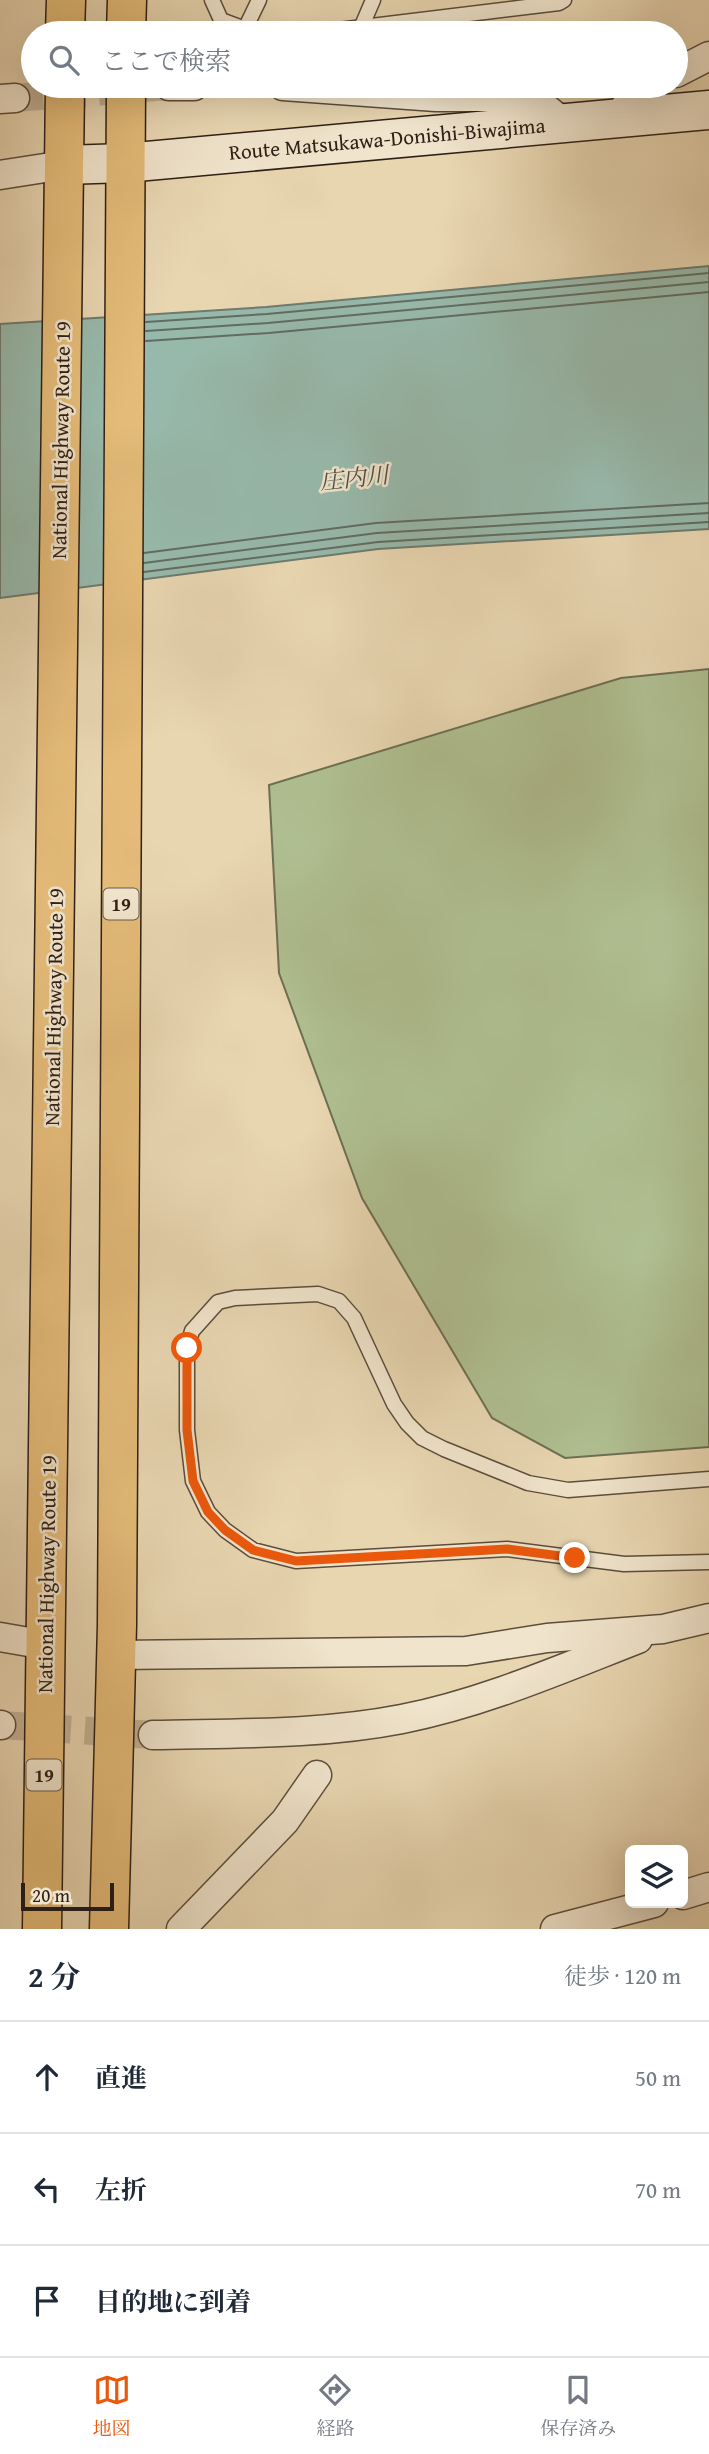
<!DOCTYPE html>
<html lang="ja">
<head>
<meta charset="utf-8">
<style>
	:root { --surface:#fff; --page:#f2f2f3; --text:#1f2937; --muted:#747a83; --line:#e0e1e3; --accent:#ea580c }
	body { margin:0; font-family:"Gentium Book Plus","Noto Serif JP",serif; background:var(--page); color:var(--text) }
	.controls { position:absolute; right:21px; bottom:21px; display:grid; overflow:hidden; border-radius:10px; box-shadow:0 7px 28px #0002 }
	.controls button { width:63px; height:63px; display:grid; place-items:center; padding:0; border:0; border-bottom:2px solid var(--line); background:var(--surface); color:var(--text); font:35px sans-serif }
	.scale { position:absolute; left:21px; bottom:18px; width:93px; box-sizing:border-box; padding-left:7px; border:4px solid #2e1f15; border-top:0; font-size:19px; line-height:24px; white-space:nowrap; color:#2e1f15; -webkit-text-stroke:5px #f0e4cc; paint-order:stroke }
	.stop { position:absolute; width:21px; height:21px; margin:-16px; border:5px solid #ea580c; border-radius:50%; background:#fff }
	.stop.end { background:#ea580c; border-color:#fff; box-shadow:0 2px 7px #0008 }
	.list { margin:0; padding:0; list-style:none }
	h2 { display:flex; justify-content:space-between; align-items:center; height:91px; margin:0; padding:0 28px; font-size:30px }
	h2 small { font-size:23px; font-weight:400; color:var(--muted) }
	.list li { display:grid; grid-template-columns:46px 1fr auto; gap:21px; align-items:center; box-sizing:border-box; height:112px; padding:0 28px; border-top:2px solid var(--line) }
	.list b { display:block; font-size:26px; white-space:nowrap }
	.list em { font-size:23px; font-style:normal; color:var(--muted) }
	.icon { flex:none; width:38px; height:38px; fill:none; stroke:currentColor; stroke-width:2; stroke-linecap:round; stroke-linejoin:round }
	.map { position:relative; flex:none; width:709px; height:1929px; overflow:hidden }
	.search { position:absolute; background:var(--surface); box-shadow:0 7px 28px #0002; left:21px; right:21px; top:21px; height:77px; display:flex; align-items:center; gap:18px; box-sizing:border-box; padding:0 24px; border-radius:38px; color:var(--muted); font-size:26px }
	.sheet { height:427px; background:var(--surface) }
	nav { display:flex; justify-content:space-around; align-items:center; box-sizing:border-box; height:98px; border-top:2px solid var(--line); background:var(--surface); font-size:19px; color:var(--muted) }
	nav a { display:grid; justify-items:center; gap:4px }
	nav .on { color:var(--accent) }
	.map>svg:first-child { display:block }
	.green { fill:#afbf91; stroke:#6e6f53; stroke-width:2 }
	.water { fill:#97b9ab; stroke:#6d7b6f; stroke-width:2 }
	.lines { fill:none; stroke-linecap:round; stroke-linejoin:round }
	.shore { stroke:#626c60; stroke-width:2 }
	.street-tunnel { stroke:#c3b192; stroke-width:28; stroke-dasharray:28 14; stroke-linecap:butt }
	.lane-casing { stroke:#5c4d3c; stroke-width:17 }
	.street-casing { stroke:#5c4d3c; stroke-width:31 }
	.secondary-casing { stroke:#2e1f15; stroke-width:41 }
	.highway-casing { stroke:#2e1f15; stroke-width:41 }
	.lane { stroke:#f0e4cc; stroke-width:14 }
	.street { stroke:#f0e4cc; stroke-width:28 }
	.secondary { stroke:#f0e4cc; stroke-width:38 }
	.highway { stroke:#e4bb78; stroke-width:38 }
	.route { stroke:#ea580c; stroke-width:9 }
	.labels { text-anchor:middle; stroke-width:5; stroke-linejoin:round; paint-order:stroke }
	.shield { fill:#f0e4cc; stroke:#685a4c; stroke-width:2 }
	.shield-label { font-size:19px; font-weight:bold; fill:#2e1f15 }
	.street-label { font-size:21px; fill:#2e1f15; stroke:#f0e4cc }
	.water-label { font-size:23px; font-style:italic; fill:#4e4d42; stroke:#f0e4cc }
</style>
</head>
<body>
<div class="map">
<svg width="709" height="1929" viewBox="0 0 709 1929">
	<rect width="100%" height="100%" fill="#e8d6b1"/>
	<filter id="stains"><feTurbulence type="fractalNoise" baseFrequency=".00286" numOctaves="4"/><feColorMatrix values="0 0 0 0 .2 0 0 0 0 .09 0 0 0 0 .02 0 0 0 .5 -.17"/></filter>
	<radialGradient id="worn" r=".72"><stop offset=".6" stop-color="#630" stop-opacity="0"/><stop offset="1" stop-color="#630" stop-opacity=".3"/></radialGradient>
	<path class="green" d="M 709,669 L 709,1447 L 565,1458 L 492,1418 L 362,1198 L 279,973 L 269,785 L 621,678 Z"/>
	<path class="water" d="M 709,266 L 709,529 L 378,549 L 0,598 L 0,324 L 266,307 Z"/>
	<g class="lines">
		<g class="shore">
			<path d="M 146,322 L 267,314 L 709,273"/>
			<path d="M 146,331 L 268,323 L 709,282"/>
			<path d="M 146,341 L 269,333 L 709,292"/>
			<path d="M 144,553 L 376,523 L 709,503"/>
			<path d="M 144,563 L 377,533 L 709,513"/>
			<path d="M 144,572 L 378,542 L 709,522"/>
		</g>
		<g class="street-tunnel">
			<path d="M 15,98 L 169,86"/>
			<path d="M 1,1725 L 153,1735"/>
		</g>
		<g class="lane-casing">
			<g id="lane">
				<path d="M 212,0 L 221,20 L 256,33"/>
				<path d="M 361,28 L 373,0"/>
				<path d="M 245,29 L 259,0"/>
				<path d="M 314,33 L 559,3 L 564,0"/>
				<path d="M 709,1479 L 568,1490 L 528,1483 L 444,1449 L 422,1438 L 407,1423 L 394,1404 L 354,1318 L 339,1301 L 318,1294 L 235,1298 L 218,1302 L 192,1331 L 187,1348 L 187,1430 L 193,1481 L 208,1512 L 225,1530 L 253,1550 L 296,1561 L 507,1549 L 624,1564 L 709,1562"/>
			</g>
		</g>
		<g class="street-casing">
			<g id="street">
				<path d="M 676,73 L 709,56"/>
				<path d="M 169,86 L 194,86"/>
				<path d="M 283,86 L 436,97 L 532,97 L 564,123"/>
				<path d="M 0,99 L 15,98"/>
				<path d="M 618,119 L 633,94 L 649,86"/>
				<path d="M 0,175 L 64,165"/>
				<path d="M 0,1637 L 46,1645"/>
				<path d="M 116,1655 L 466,1651 L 547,1638 L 663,1629 L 709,1618"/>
				<path d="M 0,1725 L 1,1725"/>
				<path d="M 153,1735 C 236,1733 320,1735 402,1719 C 483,1703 561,1669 638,1639"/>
				<path d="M 683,1895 L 709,1887"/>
				<path d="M 181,1929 L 285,1821 L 317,1775"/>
				<path d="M 555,1929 L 654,1903"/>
			</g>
		</g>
		<g class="secondary-casing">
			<path id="secondary" d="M 64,165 L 125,163 L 709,110"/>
		</g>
		<g class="highway-casing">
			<g id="highway">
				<path d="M 65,33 L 66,0"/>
				<path d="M 126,33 L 127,0"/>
				<path d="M 42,1929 L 65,86"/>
				<path d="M 109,1929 L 117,1625 L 126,86"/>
			</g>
		</g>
		<use href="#lane" class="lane"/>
		<use href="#street" class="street"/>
		<use href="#secondary" class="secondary"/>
		<use href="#highway" class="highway"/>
	</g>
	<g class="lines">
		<path class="route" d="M 187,1348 L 187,1430 L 193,1481 L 208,1512 L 225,1530 L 253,1550 L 296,1561 L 507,1549 L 575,1558"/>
	</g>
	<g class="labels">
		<g class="shield">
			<rect x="103.5" y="888.5" width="35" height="31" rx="5"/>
			<rect x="26.5" y="1759.5" width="35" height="31" rx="5"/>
		</g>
		<g class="shield-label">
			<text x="121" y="911">19</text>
			<text x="44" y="1782">19</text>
		</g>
		<g class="street-label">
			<text transform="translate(387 139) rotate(-5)" y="7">Route Matsukawa-Donishi-Biwajima</text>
			<text transform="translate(61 440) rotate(-89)" y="7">National Highway Route 19</text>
			<text transform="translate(54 1007) rotate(-89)" y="7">National Highway Route 19</text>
			<text transform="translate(47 1574) rotate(-89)" y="7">National Highway Route 19</text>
		</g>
		<g class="water-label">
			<text transform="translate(354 478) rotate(-6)" y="8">庄内川</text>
		</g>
	</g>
	<rect width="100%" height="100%" filter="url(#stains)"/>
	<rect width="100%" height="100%" fill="url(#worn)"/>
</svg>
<div class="controls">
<button><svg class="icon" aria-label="layers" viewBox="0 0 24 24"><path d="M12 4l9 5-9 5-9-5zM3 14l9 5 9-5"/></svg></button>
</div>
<div class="scale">20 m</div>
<div class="stop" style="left:187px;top:1348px"></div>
<div class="stop end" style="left:575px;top:1558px"></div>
<div class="search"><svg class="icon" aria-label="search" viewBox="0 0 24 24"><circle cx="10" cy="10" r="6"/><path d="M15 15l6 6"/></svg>ここで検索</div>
</div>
<section class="sheet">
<h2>2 分<small>徒歩 · 120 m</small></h2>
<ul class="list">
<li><svg class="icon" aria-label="ahead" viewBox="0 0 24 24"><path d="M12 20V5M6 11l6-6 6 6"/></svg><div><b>直進</b></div><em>50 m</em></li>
<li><svg class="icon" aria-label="left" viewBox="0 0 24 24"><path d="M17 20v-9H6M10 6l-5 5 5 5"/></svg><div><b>左折</b></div><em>70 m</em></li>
<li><svg class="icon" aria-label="arrive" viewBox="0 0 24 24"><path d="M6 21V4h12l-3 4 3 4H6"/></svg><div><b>目的地に到着</b></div></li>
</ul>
</section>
<nav>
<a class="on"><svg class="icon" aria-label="map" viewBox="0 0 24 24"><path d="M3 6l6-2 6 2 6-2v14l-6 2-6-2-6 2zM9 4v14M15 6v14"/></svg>地図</a>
<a><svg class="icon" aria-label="directions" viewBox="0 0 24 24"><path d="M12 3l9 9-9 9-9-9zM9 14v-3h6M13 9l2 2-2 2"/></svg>経路</a>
<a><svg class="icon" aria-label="saved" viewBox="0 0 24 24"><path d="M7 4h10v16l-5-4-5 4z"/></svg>保存済み</a>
</nav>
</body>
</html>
